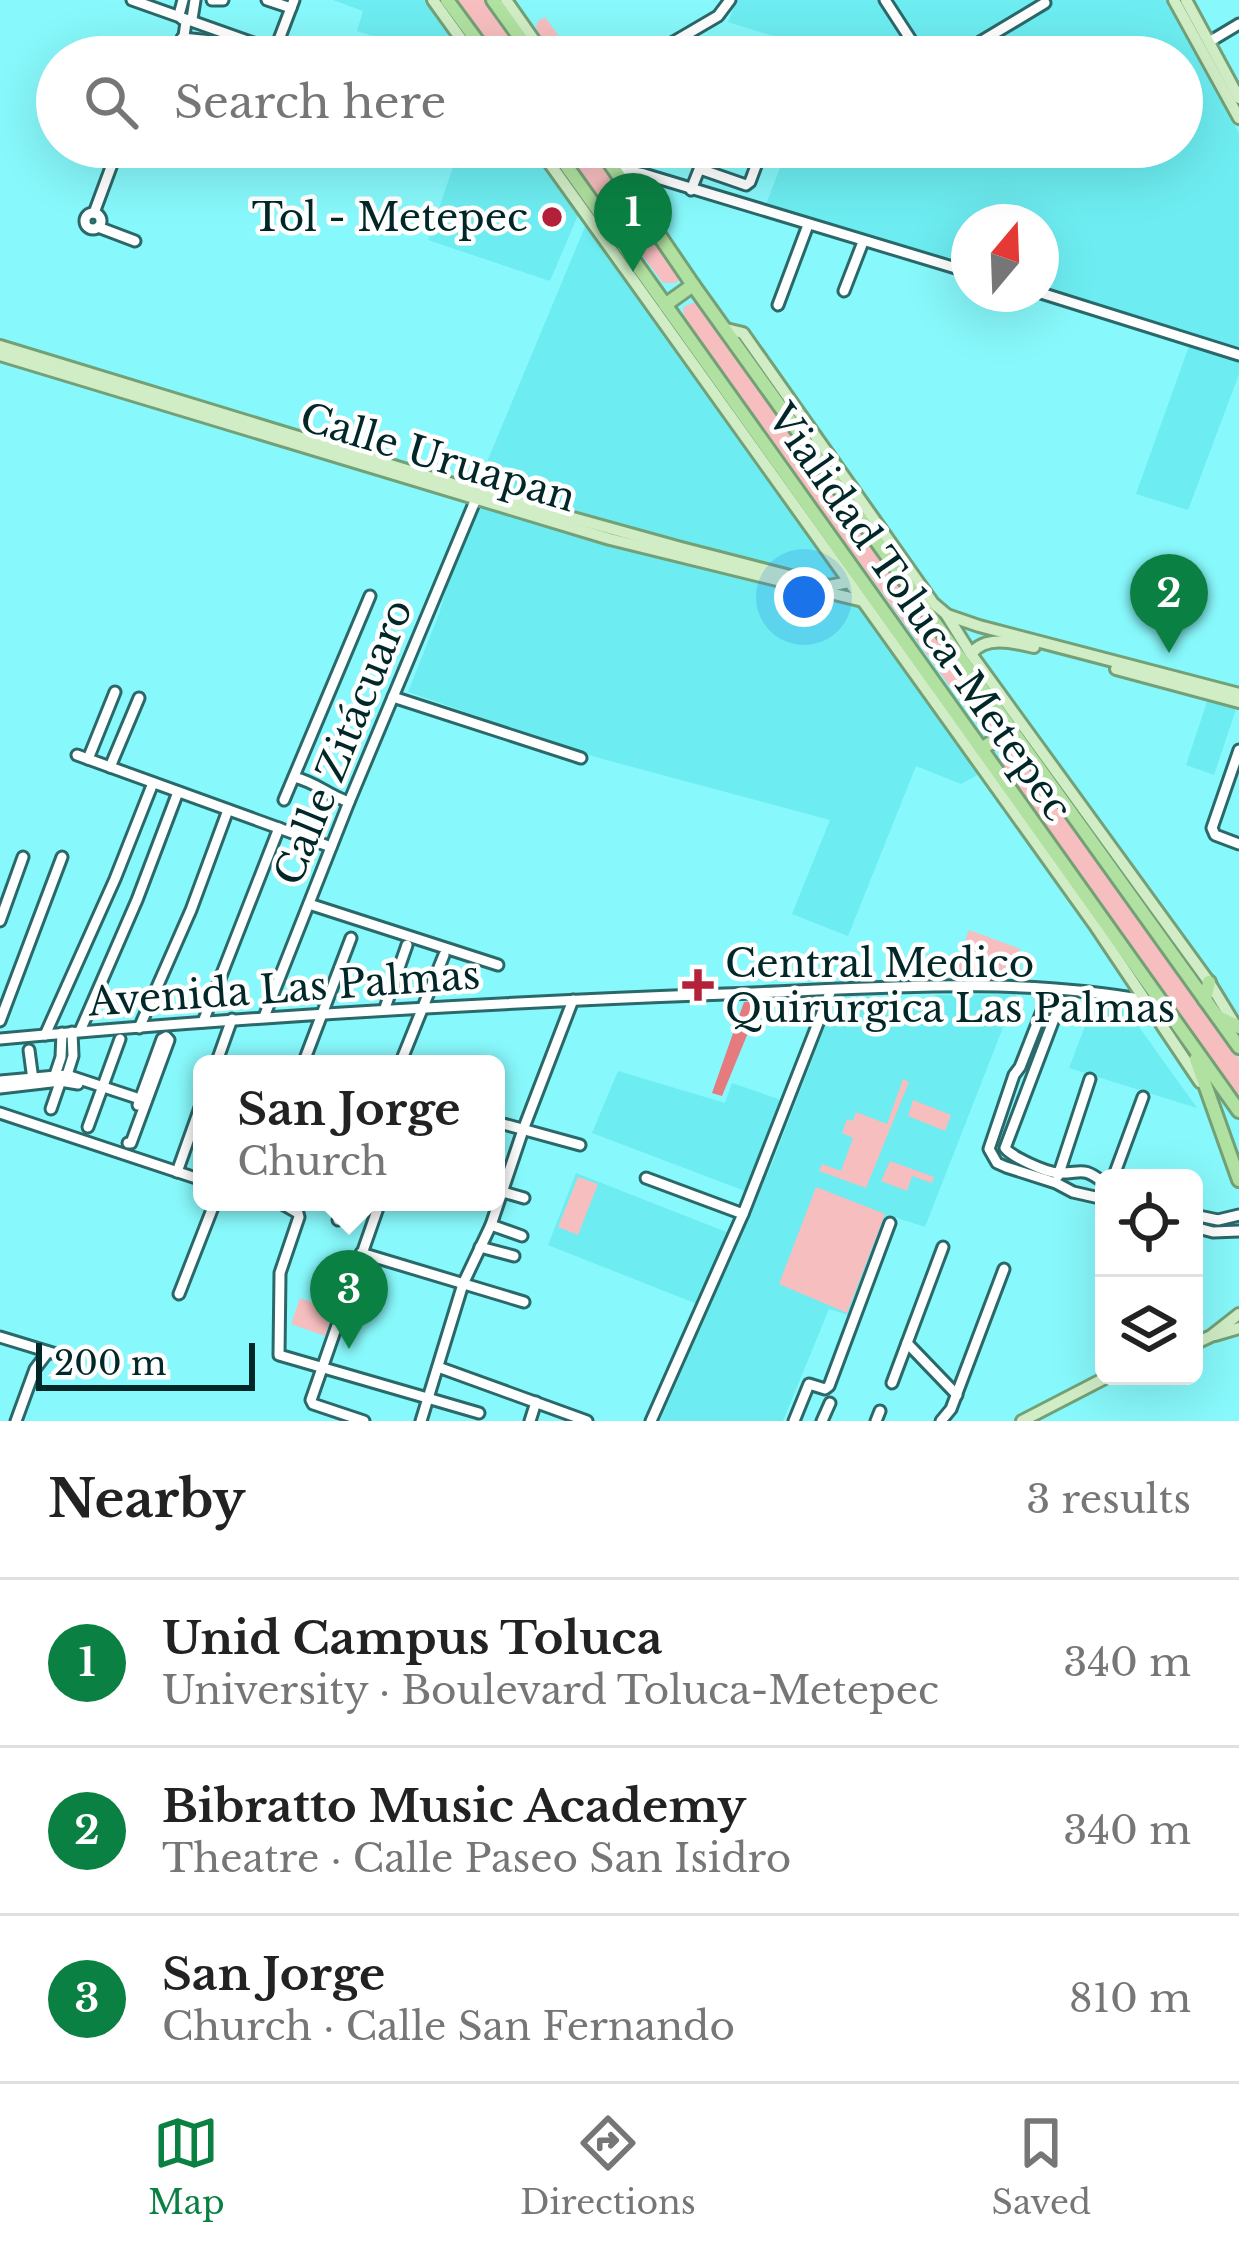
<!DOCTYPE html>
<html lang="en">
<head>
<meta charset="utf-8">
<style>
	:root { --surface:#fff; --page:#f6f6f6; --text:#222; --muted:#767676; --line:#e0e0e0; --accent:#0b8043 }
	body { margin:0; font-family:"Libre Baskerville",serif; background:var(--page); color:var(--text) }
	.controls { position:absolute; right:36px; bottom:36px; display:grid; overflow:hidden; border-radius:18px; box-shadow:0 12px 48px #0002 }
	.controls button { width:108px; height:108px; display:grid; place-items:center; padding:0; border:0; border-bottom:3px solid var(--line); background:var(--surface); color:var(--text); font:60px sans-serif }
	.compass { position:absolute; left:951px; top:204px; width:108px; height:108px; border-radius:50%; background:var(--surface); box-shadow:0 12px 48px #0002; rotate:19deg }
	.scale { position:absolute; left:36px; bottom:30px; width:219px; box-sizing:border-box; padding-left:12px; border:6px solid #012728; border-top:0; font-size:33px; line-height:42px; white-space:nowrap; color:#012728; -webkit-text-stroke:9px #fff; paint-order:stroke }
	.you { position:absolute; left:804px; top:597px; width:42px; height:42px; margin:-30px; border:9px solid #fff; border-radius:50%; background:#1a73e8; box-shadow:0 0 0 18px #1a73e833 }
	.badge { display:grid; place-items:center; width:78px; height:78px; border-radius:50%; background:var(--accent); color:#fff; font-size:39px; font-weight:700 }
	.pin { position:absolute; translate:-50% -99px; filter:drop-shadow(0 3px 6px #0008) }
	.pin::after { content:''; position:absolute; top:63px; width:42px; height:36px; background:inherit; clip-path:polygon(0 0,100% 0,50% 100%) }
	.popup { position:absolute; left:193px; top:1055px; width:312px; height:156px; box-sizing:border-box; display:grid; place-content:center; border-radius:18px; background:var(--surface); filter:drop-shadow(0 3px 9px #0005); font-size:39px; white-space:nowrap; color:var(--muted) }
	.popup b { font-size:45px; color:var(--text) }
	.popup::after { content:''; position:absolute; left:50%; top:100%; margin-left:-24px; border:24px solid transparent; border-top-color:var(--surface) }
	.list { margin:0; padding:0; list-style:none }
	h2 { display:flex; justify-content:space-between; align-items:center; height:156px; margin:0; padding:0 48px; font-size:51px }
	h2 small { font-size:39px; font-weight:400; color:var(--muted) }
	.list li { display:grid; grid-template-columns:78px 1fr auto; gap:36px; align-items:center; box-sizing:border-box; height:168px; padding:0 48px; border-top:3px solid var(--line) }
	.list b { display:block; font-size:45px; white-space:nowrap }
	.list p { margin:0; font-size:39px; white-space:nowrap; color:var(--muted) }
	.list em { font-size:39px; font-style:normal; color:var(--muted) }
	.icon { flex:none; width:66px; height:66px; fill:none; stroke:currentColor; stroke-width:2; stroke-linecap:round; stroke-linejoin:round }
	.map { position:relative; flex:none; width:1239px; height:1421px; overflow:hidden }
	.search { position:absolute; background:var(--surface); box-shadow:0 12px 48px #0002; left:36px; right:36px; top:36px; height:132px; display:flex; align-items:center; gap:30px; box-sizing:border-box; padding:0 42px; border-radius:66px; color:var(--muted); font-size:45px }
	.sheet { height:660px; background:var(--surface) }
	nav { display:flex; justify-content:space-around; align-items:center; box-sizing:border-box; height:168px; border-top:3px solid var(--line); background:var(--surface); font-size:33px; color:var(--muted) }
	nav a { display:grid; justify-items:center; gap:6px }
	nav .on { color:var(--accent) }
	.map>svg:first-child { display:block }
	.built { fill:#6dedf1 }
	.green { fill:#f6bebf }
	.forest { fill:#e57a7f }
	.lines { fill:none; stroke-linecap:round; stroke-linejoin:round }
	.minor-casing { stroke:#2b6869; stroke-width:15 }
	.major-casing { stroke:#73a076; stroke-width:16 }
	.highway-casing { stroke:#73a076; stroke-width:18 }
	.minor { stroke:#fff; stroke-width:9 }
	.major { stroke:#d0edc6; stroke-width:10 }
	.highway { stroke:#b0e1a0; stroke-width:12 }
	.poi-dot { fill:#b4213b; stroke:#fff; stroke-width:4.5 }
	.labels { text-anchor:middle; stroke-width:9; stroke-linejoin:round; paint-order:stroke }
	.poi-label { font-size:39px; fill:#012728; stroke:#fff; text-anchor:end }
	.street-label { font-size:39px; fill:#012728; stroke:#fff }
</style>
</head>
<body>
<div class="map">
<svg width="1239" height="1421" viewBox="0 0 1239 1421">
	<rect width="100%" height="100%" fill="#87f8fb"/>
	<g class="built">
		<path d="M 333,0 L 425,0 L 466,57 L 402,57 L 405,46 L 357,31 L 363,11 Z"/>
		<path d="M 737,0 L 1166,0 L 1239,133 L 1239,351 L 1041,287 L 1041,222 L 969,222 L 969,266 L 765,207 L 788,147 L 1182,147 L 1182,57 L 824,57 L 825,52 L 728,22 Z"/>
		<path d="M 460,147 L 530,147 L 578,215 L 550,281 L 428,240 Z"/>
		<path d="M 587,222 L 865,616 L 981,773 L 961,784 L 916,766 L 848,936 L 792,914 L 830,820 L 599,758 L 408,692 L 439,614 L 474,493 Z"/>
		<path d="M 1189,346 L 1239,361 L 1239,374 L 1188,510 L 1136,494 Z"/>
		<path d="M 1208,699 L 1236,709 L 1214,775 L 1186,765 Z"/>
		<path d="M 1016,994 L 925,1227 L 891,1216 L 852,1316 L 829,1309 L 783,1421 L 660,1421 L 774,1159 L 836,998 L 871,997 L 872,1003 L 877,1004 L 887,1003 L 888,997 L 905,1002 L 936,995 Z"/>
		<path d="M 1095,1000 L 1124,1006 L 1197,1108 L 1069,1068 Z"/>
		<path d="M 618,1071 L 725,1103 L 732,1083 L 781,1100 L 745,1191 L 592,1133 Z"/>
		<path d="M 576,1173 L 729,1233 L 697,1304 L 548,1245 Z"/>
	</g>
	<g class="green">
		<path d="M 454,0 L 487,0 L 527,57 L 495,57 Z"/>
		<path d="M 545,17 L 574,57 L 552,57 L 536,28 L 538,21 Z"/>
		<path d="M 561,147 L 590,147 L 679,269 L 680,277 L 676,283 L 663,283 Z"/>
		<path d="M 695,302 L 700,304 L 997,717 L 992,729 L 984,731 L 978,725 L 684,321 L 683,307 Z"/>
		<path d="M 1007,749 L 1017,751 L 1239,1059 L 1239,1097 L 1000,764 L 1001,754 Z"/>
		<path d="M 969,930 L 1021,949 L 1017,952 L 1012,964 L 1015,967 L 1010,975 L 951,979 Z"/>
		<path d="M 903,1079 L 909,1082 L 866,1188 L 819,1171 L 822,1164 L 841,1171 L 853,1138 L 842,1133 L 847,1119 L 853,1121 L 856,1112 L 887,1124 Z"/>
		<path d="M 913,1100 L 951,1115 L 945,1131 L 908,1116 Z"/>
		<path d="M 890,1161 L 934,1177 L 932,1183 L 912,1176 L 907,1191 L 881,1181 Z"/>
		<path d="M 578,1177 L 598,1184 L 578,1235 L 558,1227 Z"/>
		<path d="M 816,1187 L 885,1214 L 847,1313 L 779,1284 Z"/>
		<path d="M 300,1298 L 334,1310 L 325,1336 L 291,1324 Z"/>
	</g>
	<path class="forest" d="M 761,1001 L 722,1096 L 712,1093 L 744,1002 Z"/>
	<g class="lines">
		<g class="minor-casing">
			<g id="minor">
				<path d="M 132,0 L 293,57"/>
				<path d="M 212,0 L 223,0"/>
				<path d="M 267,0 L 291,8"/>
				<path d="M 885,0 L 922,57"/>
				<path d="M 182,19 L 179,15 L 183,0"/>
				<path d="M 182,38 L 212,41"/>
				<path d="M 1209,42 L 1239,24"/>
				<path d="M 275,50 L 294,0"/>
				<path d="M 168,57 L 184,36 L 186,22 L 192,19 L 195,0"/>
				<path d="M 648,57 L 718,16 L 730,0"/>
				<path d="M 742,57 L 747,49 L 773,57"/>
				<path d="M 955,57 L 1045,3"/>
				<path d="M 614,168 L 644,174 L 969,272"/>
				<path d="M 700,169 L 746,185 L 750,182 L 763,147"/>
				<path d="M 691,190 L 708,147"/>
				<path d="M 94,213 L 114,159 L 122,147"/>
				<circle cx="93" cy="221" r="8"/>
				<path d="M 98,227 L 135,241"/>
				<path d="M 844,291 L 863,242"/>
				<path d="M 1041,293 L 1239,355"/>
				<path d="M 778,305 L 808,225"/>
				<path d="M 393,697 L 581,758"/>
				<path d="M 1239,750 L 1212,828 L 1215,835 L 1239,844"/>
				<path d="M 77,755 L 331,847"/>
				<path d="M 88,759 L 115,692"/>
				<path d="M 110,767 L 139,698"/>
				<path d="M 294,777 C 318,783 327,795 349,802"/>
				<path d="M 284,800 L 370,596"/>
				<path d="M 309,904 L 498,965"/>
				<path d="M 0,921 L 23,857"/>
				<path d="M 1052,1005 L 1044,1006 L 1020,1067 L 1014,1075 L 989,1149 L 997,1163 L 1006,1167 L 1056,1183 L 1073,1192 L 1104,1199"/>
				<path d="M 1052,1005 L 1057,1011 L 1005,1148 C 1012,1157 1045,1172 1058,1173 C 1081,1174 1082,1165 1104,1183"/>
				<path d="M 385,1008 L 407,945"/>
				<path d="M 264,1017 L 349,802 L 478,494"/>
				<path d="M 0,1021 L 62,857"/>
				<path d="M 203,1022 L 279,828"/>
				<path d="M 139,1028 L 191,910 L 228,810"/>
				<path d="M 80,1031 L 137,900 L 178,792"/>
				<path d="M 45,1035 L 115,879 L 153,783"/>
				<path d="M 0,1039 C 241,1017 482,1003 725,994 C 865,989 1012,975 1150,1001"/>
				<path d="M 29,1050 L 33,1080"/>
				<path d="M 216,1064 L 232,1019"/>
				<path d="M 303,1064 L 351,938"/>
				<path d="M 400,1064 L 444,955"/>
				<path d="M 55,1075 L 61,1057 L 62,1033"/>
				<path d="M 67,1075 L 73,1056 L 72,1032"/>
				<path d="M 0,1081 L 67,1075 L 146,1101"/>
				<path d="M 0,1088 L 60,1081 L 78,1084"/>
				<path d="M 138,1105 L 162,1039 L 166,1037"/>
				<path d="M 51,1109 L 61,1080"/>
				<path d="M 0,1113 L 202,1180"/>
				<path d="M 496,1122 L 580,1145"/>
				<path d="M 88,1127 L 120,1039"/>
				<path d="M 128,1143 L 131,1143 L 169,1040 L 166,1037"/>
				<path d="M 177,1172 L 202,1102"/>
				<path d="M 1058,1176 L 1090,1079"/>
				<path d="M 646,1178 L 743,1214"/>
				<path d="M 1113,1178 L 1143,1097"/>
				<path d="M 503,1192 L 524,1198"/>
				<path d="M 279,1202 L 298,1213 L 299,1217 L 280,1273 L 279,1355 L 479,1413"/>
				<path d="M 1194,1215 L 1218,1220 L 1239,1215"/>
				<path d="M 338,1220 L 345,1202"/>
				<path d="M 491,1225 L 522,1236"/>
				<path d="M 1194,1227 L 1213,1232 L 1239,1231"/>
				<path d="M 480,1247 L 514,1256"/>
				<path d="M 361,1253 L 524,1302"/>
				<path d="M 179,1294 L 215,1202"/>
				<path d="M 0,1337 L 69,1358"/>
				<path d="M 907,1343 L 957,1395"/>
				<path d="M 438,1367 L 587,1421"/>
				<path d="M 892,1383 L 943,1247"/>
				<path d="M 16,1421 L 35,1369 L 48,1352"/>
				<path d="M 364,1421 L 313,1404 L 311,1400 L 380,1202"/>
				<path d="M 421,1421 L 463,1284 L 491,1225 L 523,1130 L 573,1000"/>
				<path d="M 530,1421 L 536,1402"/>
				<path d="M 651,1421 L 743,1214 L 831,990"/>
				<path d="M 794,1421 L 809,1384 L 825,1389 L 829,1386 L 890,1223"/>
				<path d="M 822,1421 L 830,1403"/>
				<path d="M 876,1421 L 880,1411"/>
				<path d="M 941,1421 L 951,1409 L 1004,1269"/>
			</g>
		</g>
		<g class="major-casing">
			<g id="major">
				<path d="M 433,0 L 474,57"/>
				<path d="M 506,0 L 546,57"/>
				<path d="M 1174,0 L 1239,118"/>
				<path d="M 1186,0 L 1239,98"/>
				<path d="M 538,147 L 1094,924 L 1200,1082"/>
				<path d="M 609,147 L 613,166"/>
				<path d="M 726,329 L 743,333 L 933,603 L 946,614 L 971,654 L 1209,982 L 1234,1023"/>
				<path d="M 0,346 L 479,492 L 681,548 L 829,586 L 849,582"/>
				<path d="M 0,355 L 610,539 L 863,601"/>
				<path d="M 947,615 L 979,626 L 1239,694"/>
				<path d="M 971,654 C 985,635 1013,642 1034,647"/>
				<path d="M 1116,669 L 1239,702"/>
				<path d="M 1215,1335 L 1239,1328"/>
				<path d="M 1194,1344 L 1211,1336 L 1239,1314"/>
				<path d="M 1022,1421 L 1109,1376"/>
			</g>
		</g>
		<g class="highway-casing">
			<g id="highway">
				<path d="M 447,0 L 489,57"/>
				<path d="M 493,0 L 534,57"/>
				<path d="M 553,147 L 1239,1111"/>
				<path d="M 599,147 L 693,285 L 1239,1047"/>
				<path d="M 665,305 L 693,285"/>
				<path d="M 981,749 L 1011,730"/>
				<path d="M 1205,1000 L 1209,982"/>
				<path d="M 1218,1017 L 1239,1027"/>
				<path d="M 1196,1059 L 1239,1180"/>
			</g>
		</g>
		<use href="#minor" class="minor"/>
		<use href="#major" class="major"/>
		<use href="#highway" class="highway"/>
	</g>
	<g class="poi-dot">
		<circle cx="552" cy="217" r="12"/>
		<path d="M692 967h12v12h12v12h-12v12h-12v-12h-12v-12h12z"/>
	</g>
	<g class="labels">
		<g class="poi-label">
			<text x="528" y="231">Tol - Metepec</text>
			<text x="725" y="977" text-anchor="start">Central Medico<tspan x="725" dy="45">Quirurgica Las Palmas</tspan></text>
		</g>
		<g class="street-label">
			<text transform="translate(438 457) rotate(17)" y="14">Calle Uruapan</text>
			<text transform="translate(920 612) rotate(55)" y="14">Vialidad Toluca-Metepec</text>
			<text transform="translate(343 742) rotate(-68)" y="14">Calle Zitácuaro</text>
			<text transform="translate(284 988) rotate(-4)" y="14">Avenida Las Palmas</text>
		</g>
	</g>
</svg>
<div class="controls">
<button><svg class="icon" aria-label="locate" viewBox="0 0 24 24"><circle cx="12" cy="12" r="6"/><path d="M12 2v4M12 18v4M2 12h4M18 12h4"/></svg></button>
<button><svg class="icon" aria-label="layers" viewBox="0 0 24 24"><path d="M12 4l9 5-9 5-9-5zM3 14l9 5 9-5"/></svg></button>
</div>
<svg class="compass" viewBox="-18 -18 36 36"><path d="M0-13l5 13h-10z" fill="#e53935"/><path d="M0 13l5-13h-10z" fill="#767676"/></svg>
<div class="scale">200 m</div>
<div class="you"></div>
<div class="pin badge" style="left:633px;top:272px">1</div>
<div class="pin badge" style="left:1169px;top:653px">2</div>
<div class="pin badge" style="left:349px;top:1349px">3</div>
<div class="popup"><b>San Jorge</b>Church</div>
<div class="search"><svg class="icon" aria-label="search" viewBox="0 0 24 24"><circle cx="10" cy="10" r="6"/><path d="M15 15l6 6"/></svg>Search here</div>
</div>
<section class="sheet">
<h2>Nearby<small>3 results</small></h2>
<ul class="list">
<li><span class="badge">1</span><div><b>Unid Campus Toluca</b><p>University · Boulevard Toluca-Metepec</p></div><em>340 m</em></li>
<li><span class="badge">2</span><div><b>Bibratto Music Academy</b><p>Theatre · Calle Paseo San Isidro</p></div><em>340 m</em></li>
<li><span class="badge">3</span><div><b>San Jorge</b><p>Church · Calle San Fernando</p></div><em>810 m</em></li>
</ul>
</section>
<nav>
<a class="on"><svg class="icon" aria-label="map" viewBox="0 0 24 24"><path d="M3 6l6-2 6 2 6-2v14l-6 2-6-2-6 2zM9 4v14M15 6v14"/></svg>Map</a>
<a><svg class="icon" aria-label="directions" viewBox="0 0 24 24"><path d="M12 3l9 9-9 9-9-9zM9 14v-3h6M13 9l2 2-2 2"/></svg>Directions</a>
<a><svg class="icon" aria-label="saved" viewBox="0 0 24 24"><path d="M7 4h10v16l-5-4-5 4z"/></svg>Saved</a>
</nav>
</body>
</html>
